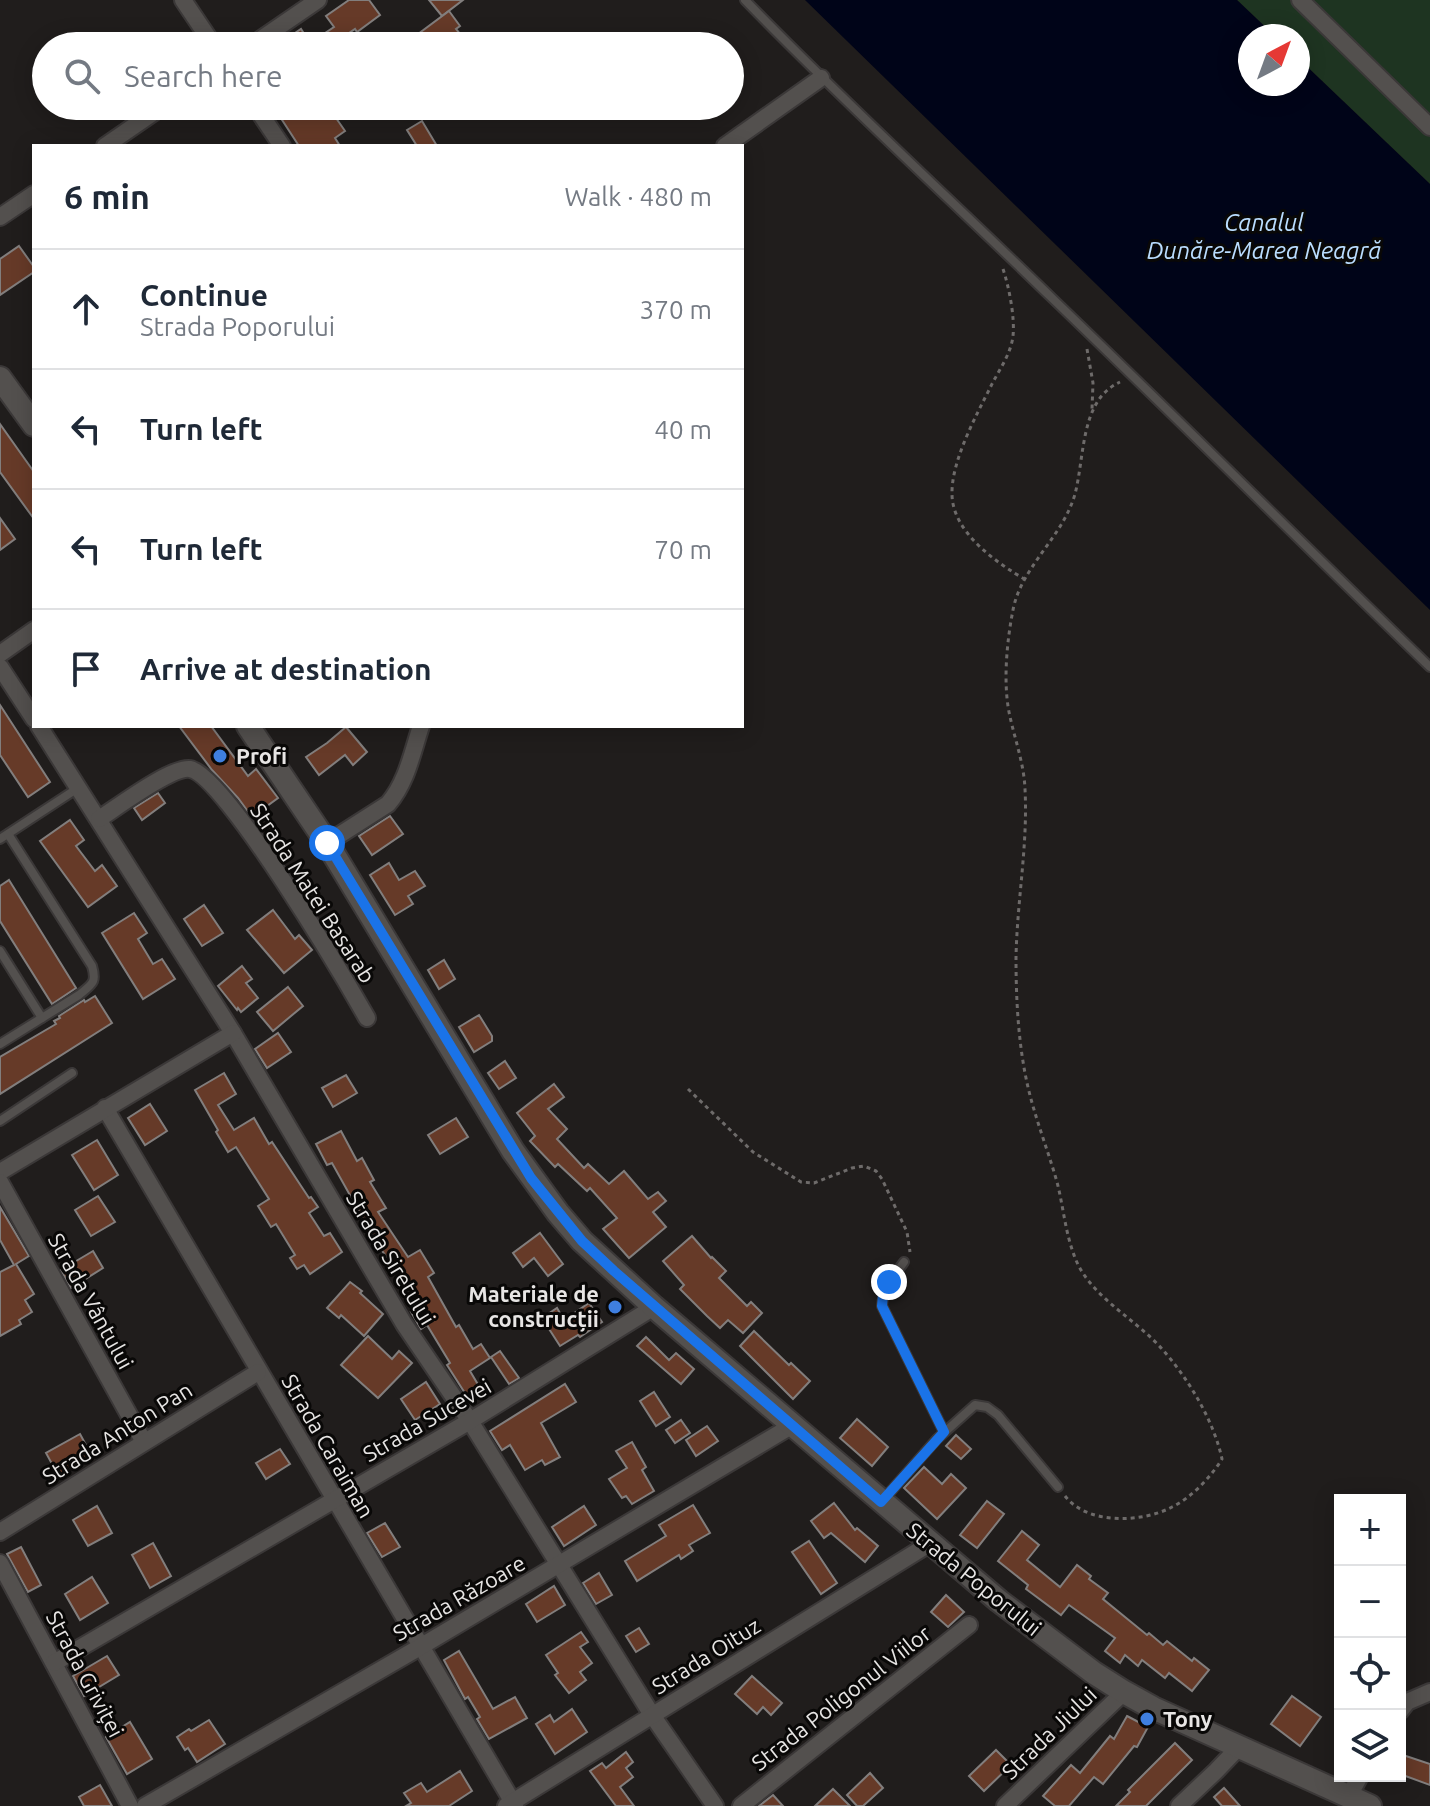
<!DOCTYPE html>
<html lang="en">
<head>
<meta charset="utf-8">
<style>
	:root { --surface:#fff; --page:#f6f6f7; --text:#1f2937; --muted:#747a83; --line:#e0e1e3 }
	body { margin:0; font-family:Ubuntu,sans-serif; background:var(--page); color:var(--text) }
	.controls { position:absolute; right:24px; bottom:24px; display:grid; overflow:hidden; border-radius:0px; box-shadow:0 4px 20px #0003 }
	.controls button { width:72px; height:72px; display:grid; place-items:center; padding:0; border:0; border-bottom:2px solid var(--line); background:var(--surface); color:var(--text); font:40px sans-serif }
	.compass { position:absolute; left:1238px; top:24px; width:72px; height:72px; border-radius:50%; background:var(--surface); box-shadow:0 4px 20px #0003; rotate:41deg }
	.stop { position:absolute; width:24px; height:24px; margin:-18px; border:6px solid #1a73e8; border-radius:50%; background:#fff }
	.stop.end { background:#1a73e8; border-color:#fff; box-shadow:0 2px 8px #0008 }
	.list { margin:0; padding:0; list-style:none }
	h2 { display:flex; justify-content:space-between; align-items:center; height:104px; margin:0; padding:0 32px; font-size:34px }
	h2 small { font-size:26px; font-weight:400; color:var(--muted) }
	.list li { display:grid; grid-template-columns:52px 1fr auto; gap:24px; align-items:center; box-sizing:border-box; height:120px; padding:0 32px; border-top:2px solid var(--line) }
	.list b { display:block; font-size:30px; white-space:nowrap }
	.list p { margin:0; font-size:26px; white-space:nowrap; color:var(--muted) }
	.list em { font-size:26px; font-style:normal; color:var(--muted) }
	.icon { flex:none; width:44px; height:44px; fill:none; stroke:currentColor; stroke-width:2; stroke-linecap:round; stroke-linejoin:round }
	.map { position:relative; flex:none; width:1430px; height:1806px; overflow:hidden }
	.search { position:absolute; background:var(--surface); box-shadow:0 4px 20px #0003; left:32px; top:32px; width:712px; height:88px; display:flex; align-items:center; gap:20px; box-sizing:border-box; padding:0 28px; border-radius:44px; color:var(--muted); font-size:30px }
	.panel { position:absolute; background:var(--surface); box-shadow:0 4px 20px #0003; left:32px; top:144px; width:712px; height:584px; border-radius:0px }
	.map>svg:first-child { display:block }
	.green { fill:#1e3421 }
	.water { fill:#000418 }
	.building { fill:#663a28; stroke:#827e7d; stroke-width:2 }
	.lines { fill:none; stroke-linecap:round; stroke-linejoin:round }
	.lane-casing { stroke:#3b3838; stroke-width:12 }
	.street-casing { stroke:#3b3838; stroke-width:20 }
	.secondary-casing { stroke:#3b3838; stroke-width:26 }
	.path { stroke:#6e6b6a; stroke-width:3; stroke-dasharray:4 4; stroke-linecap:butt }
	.lane { stroke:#53504e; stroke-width:8 }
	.street { stroke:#53504e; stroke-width:16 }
	.secondary { stroke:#53504e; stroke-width:22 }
	.route { stroke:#1a73e8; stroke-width:10 }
	.shop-dot { fill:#3f7fe0; stroke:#090807; stroke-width:3 }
	.labels { text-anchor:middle; stroke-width:6; stroke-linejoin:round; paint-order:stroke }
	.poi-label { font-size:22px; font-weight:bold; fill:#e7e5e4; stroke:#090807; text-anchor:start }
	.street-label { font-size:22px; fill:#e7e5e4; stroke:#090807 }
	.water-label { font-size:24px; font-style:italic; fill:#baddff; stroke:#090807 }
</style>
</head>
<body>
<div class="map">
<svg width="1430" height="1806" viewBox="0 0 1430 1806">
	<rect width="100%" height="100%" fill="#201d1c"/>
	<path class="green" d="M 1237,0 L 1430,0 L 1430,184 L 1298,58 L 1298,36 L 1275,36 Z"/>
	<path class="water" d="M 805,0 L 1237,0 L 1275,36 L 1250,36 L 1250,84 L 1298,84 L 1298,58 L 1430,184 L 1430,610 Z"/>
	<g class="building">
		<path d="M 349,0 L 369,0 L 380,15 L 357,32 L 355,29 L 330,46 L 276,46 L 301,29 L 310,43 L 334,27 L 326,16 Z"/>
		<path d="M 429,0 L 463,0 L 442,16 Z"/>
		<path d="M 449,11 L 460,26 L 456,29 L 465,40 L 456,46 L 402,46 Z"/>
		<path d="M 273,106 L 312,106 L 318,115 L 331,106 L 338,117 L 336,118 L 345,131 L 335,138 L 340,146 L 299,146 Z"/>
		<path d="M 422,121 L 437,146 L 417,146 L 407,130 Z"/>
		<path d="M 19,246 L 34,267 L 34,272 L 0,295 L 0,259 Z"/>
		<path d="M 0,424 L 34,472 L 34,519 L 0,472 Z"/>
		<path d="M 0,518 L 15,539 L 0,550 Z"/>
		<path d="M 0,705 L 50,782 L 28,797 L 0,755 Z"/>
		<path d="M 179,726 L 211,726 L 248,776 L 256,769 L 278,798 L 252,817 L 238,798 L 212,770 Z"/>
		<path d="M 346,727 L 367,752 L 353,765 L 345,755 L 319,775 L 306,757 L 327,743 Z"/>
		<path d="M 158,793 L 165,803 L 142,820 L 134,808 Z"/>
		<path d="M 390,816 L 403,834 L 372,855 L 359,836 Z"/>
		<path d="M 70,820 L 84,840 L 76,846 L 95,871 L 102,865 L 117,886 L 88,907 L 40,841 Z"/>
		<path d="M 389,863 L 399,880 L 415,871 L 425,886 L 408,896 L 413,904 L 395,915 L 370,875 Z"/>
		<path d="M 9,880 L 76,988 L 52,1004 L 0,921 L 0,886 Z"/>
		<path d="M 204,905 L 223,933 L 202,946 L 184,919 Z"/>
		<path d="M 273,910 L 295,939 L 299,935 L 312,950 L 284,973 L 247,930 Z"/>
		<path d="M 134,913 L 147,933 L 138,939 L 153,964 L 162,959 L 175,979 L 143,999 L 102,933 Z"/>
		<path d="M 444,960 L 455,979 L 439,989 L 428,970 Z"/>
		<path d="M 242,966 L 252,979 L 246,983 L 258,998 L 241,1012 L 238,1008 L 237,1010 L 218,986 Z"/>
		<path d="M 288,987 L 303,1006 L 273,1031 L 257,1012 Z"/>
		<path d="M 95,996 L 112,1023 L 0,1094 L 0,1057 L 56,1024 L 54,1021 L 60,1018 L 59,1016 L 84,1000 L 85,1002 Z"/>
		<path d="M 479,1015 L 492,1036 L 492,1041 L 474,1052 L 459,1027 Z"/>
		<path d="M 278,1033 L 291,1052 L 267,1068 L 255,1049 Z"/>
		<path d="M 505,1061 L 516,1078 L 499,1089 L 488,1073 Z"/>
		<path d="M 224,1073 L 236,1094 L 218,1105 L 234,1130 L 254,1118 L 269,1144 L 272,1142 L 309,1198 L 311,1197 L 318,1207 L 309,1213 L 324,1236 L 330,1233 L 342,1252 L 310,1274 L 304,1265 L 297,1269 L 290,1258 L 295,1255 L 276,1224 L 271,1227 L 258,1206 L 269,1199 L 236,1147 L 228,1152 L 216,1132 L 218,1130 L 195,1090 Z"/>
		<path d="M 346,1075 L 357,1093 L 333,1107 L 322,1088 Z"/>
		<path d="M 554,1084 L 564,1097 L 548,1109 L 567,1129 L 557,1139 L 584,1168 L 588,1164 L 609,1184 L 624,1171 L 648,1199 L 658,1192 L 666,1201 L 653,1212 L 666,1227 L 629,1258 L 603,1229 L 617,1218 L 590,1188 L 587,1191 L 558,1164 L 555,1167 L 530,1141 L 535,1136 L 517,1113 Z"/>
		<path d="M 150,1104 L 167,1131 L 145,1145 L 128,1118 Z"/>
		<path d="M 456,1118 L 468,1137 L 440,1154 L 428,1135 Z"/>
		<path d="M 341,1131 L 357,1161 L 362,1158 L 374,1180 L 370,1182 L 386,1208 L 378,1212 L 408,1257 L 420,1250 L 434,1273 L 428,1277 L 456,1327 L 459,1325 L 473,1349 L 481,1344 L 490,1358 L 470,1371 L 483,1393 L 470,1401 L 447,1365 L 450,1363 L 427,1325 L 421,1329 L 411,1312 L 421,1307 L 390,1256 L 387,1258 L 375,1240 L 332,1163 L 327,1165 L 316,1144 Z"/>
		<path d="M 97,1140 L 118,1175 L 94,1190 L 72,1155 Z"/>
		<path d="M 98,1196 L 115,1222 L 91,1236 L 75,1210 Z"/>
		<path d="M 0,1207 L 29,1256 L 16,1264 L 34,1294 L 25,1300 L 32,1312 L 19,1320 L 21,1324 L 0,1336 L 0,1272 L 14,1265 L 0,1240 Z"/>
		<path d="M 540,1233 L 563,1264 L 548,1276 L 534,1258 L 523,1267 L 513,1253 Z"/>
		<path d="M 692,1236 L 711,1258 L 712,1257 L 726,1271 L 719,1278 L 747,1306 L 751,1302 L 762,1313 L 743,1333 L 728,1320 L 720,1328 L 707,1316 L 680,1289 L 684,1285 L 663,1261 Z"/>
		<path d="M 93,1251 L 103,1268 L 71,1288 L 61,1270 Z"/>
		<path d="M 350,1282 L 362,1291 L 360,1293 L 383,1314 L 364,1336 L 341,1315 L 339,1318 L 327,1308 Z"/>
		<path d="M 589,1303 L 602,1322 L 580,1337 L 578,1335 L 560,1346 L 542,1318 L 557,1308 L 564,1320 Z"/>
		<path d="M 754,1331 L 789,1365 L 791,1363 L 810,1381 L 793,1399 L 740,1346 Z"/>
		<path d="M 368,1336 L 392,1359 L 399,1351 L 412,1363 L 378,1398 L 341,1365 Z"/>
		<path d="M 646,1337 L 669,1360 L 676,1353 L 694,1369 L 681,1384 L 637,1346 Z"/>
		<path d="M 500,1351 L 519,1378 L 509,1384 L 491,1357 Z"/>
		<path d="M 426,1382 L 440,1404 L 415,1420 L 401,1399 Z"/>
		<path d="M 565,1384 L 576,1402 L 541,1423 L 560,1457 L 545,1465 L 542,1460 L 525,1470 L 510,1445 L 502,1450 L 490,1431 Z"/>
		<path d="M 654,1392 L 670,1417 L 656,1426 L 640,1401 Z"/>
		<path d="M 857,1419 L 888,1447 L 872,1466 L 840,1438 Z"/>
		<path d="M 681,1420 L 690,1433 L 675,1443 L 666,1430 Z"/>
		<path d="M 707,1426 L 718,1441 L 696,1456 L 686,1440 Z"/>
		<path d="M 80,1434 L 92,1456 L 58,1475 L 46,1453 Z"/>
		<path d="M 956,1435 L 971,1449 L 961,1459 L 946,1446 Z"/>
		<path d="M 632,1442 L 646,1467 L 642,1470 L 654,1491 L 632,1504 L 626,1496 L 622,1498 L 609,1479 L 627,1468 L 616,1451 Z"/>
		<path d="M 280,1449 L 290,1464 L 266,1479 L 256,1463 Z"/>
		<path d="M 924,1467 L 942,1484 L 951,1474 L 966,1488 L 937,1519 L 904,1488 Z"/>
		<path d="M 987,1501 L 1004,1514 L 977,1548 L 960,1535 Z"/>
		<path d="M 834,1503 L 855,1530 L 857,1528 L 878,1546 L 865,1562 L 831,1533 L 824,1538 L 811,1521 Z"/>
		<path d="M 693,1505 L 710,1533 L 689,1545 L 693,1551 L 681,1559 L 679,1555 L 637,1581 L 625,1561 L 666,1536 L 659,1525 Z"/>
		<path d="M 97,1506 L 112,1533 L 88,1546 L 73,1520 Z"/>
		<path d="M 584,1506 L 596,1525 L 564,1546 L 552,1527 Z"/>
		<path d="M 385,1523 L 400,1547 L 382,1557 L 367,1533 Z"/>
		<path d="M 1022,1531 L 1039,1545 L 1027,1560 L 1060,1587 L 1077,1565 L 1091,1576 L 1089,1579 L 1108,1593 L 1103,1599 L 1147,1635 L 1149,1633 L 1163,1645 L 1167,1641 L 1192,1661 L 1194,1658 L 1209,1670 L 1192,1691 L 1169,1673 L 1165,1678 L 1142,1660 L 1138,1666 L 1125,1655 L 1120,1663 L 1105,1651 L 1115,1638 L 1069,1605 L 1061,1615 L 1026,1589 L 1028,1585 L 998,1561 Z"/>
		<path d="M 809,1541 L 837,1583 L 821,1594 L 792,1552 Z"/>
		<path d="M 153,1543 L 171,1576 L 150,1588 L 132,1555 Z"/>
		<path d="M 21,1547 L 41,1585 L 28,1592 L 7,1554 Z"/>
		<path d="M 599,1573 L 612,1595 L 596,1604 L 583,1583 Z"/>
		<path d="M 92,1577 L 108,1603 L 80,1620 L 65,1594 Z"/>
		<path d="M 554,1586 L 565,1605 L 537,1622 L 526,1604 Z"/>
		<path d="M 946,1595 L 964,1612 L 948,1627 L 931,1612 Z"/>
		<path d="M 639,1628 L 649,1644 L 636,1652 L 626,1636 Z"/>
		<path d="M 581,1632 L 588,1642 L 580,1647 L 592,1663 L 580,1672 L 586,1680 L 569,1693 L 555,1675 L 558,1673 L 546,1655 Z"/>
		<path d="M 459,1651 L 493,1709 L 515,1697 L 527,1718 L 489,1739 L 477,1719 L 480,1717 L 468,1697 L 465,1699 L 444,1660 Z"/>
		<path d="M 107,1656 L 119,1675 L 84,1696 L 73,1676 Z"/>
		<path d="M 752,1676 L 782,1703 L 771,1715 L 763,1707 L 757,1714 L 735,1694 Z"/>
		<path d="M 1292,1696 L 1321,1717 L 1300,1746 L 1271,1724 Z"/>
		<path d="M 572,1709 L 587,1732 L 555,1754 L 536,1724 L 550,1715 L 554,1722 Z"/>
		<path d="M 1127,1716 L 1148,1727 L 1137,1747 L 1134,1746 L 1103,1784 L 1094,1777 L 1069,1806 L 1055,1806 L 1043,1796 L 1071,1765 L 1080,1773 L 1110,1736 L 1114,1739 Z"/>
		<path d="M 209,1720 L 225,1744 L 197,1762 L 188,1748 L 185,1750 L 177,1737 L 189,1729 L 191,1731 Z"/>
		<path d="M 130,1722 L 152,1759 L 127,1774 L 106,1737 Z"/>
		<path d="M 1175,1743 L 1192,1760 L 1146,1806 L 1116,1806 L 1130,1792 L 1128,1790 Z"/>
		<path d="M 996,1750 L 1011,1765 L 984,1791 L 969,1776 Z"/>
		<path d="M 626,1752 L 633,1762 L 626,1768 L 633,1777 L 620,1787 L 634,1806 L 616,1806 L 590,1771 L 602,1763 L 606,1768 Z"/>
		<path d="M 1400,1754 L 1430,1764 L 1430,1785 L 1400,1774 Z"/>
		<path d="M 460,1771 L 472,1791 L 449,1806 L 406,1806 L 411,1803 L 404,1793 L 421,1783 L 427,1792 Z"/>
		<path d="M 870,1773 L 883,1788 L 863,1806 L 857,1806 L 847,1795 Z"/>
		<path d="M 100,1785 L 112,1806 L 84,1806 L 79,1797 Z"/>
		<path d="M 1224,1788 L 1240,1806 L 1222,1806 L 1214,1797 Z"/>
		<path d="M 833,1789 L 850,1806 L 815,1806 Z"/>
		<path d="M 773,1795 L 783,1806 L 759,1806 Z"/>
	</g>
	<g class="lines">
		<g class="lane-casing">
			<g id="lane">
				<path d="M 745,0 C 845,103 950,199 1053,299 C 1180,421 1304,545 1430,667"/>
				<path d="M 0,839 L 78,788"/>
				<path d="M 0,951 L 42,1018"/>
				<path d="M 0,1044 L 79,995 C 92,984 97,983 92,966 L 8,834"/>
				<path d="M 0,1121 L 72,1073"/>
				<path d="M 904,1262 C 894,1276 883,1288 882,1306 L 944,1432"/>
				<path d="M 883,1500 L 937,1439 L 975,1405 L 987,1407 L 998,1415 L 1058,1487"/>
			</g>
		</g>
		<g class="street-casing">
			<g id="street">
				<path d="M 183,0 L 214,46"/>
				<path d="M 1300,0 L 1430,127"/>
				<path d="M 251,46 L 318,0"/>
				<path d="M 255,106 L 282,146"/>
				<path d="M 105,146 L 163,106"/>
				<path d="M 725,146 L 821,78"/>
				<path d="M 0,217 L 34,194"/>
				<path d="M 0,654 L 34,630"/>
				<path d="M 0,667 L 34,719"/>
				<path d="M 39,726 L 233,1033 L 404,1324 L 470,1421 L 652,1715 L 715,1806"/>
				<path d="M 99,819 C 116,808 172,766 190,769 C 225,775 345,979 367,1018"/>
				<path d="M 327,843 L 388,804 C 407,782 412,753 421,726"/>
				<path d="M 105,1108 L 515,1806"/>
				<path d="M 0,1172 L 233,1033"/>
				<path d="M 0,1182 L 144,1442"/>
				<path d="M 0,1532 L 258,1372"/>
				<path d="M 0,1563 L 130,1806"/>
				<path d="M 54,1663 L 470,1421 L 654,1307"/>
				<path d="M 1400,1711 L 1407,1702 L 1430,1692"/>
				<path d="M 1349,1796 L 1360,1776"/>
				<path d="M 145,1806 L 420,1647 L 793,1425"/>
				<path d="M 506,1806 L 929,1544"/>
				<path d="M 741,1806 L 969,1625"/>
				<path d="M 1005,1806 L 1124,1692"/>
				<path d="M 1179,1806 L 1216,1771 L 1239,1747"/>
			</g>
		</g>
		<g class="secondary-casing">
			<g id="secondary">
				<path d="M 0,378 L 34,425"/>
				<path d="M 248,726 L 327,843 L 513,1151 L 558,1213 L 582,1241 L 654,1307 L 999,1601 L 1094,1673 L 1124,1692 L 1153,1708 L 1370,1806"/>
			</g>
		</g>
		<g class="path">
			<path d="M 1003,269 C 1009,287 1015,317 1013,336 C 1011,354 999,370 991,386 C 976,416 951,461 952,495 C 953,533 997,563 1026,580"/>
			<path d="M 1087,349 L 1093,383 L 1092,409"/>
			<path d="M 688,1089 L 753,1152 L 801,1182 L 814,1183 L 852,1168 L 864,1166 L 876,1171 L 882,1179 L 907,1232 L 910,1252"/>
			<path d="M 1065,1496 C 1087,1525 1142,1523 1172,1507 C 1191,1498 1211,1477 1222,1459 C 1214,1421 1188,1378 1162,1349 C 1134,1317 1086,1295 1073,1252 C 1065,1230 1063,1205 1057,1182 C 1047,1147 1033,1113 1026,1078 C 1018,1039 1016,997 1016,958 C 1017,901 1028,845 1025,789 C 1024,763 1014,737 1009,712 C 1003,681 1007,640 1013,610 C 1021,567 1063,537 1075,494 C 1085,456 1080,400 1120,382"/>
		</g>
		<use href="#lane" class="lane"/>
		<use href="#street" class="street"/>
		<use href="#secondary" class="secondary"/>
	</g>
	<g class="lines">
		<path class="route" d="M 327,843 L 531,1178 L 582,1241 L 614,1271 L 881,1502 L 944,1432 L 882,1306 L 883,1295 L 889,1282"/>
	</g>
	<g class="shop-dot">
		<circle cx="220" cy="756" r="8"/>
		<circle cx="615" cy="1307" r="8"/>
		<circle cx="1147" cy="1719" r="8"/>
	</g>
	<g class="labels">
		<g class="poi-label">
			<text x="236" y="764">Profi</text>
			<text x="599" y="1302" text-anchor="end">Materiale de<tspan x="599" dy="25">construcții</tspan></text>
			<text x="1163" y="1727">Tony</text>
		</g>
		<g class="street-label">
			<text transform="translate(313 893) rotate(57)" y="8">Strada Matei Basarab</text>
			<text transform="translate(391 1258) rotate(59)" y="8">Strada Siretului</text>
			<text transform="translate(91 1301) rotate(61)" y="8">Strada Vântului</text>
			<text transform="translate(427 1420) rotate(-30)" y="8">Strada Sucevei</text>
			<text transform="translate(117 1433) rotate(-32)" y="8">Strada Anton Pan</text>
			<text transform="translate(328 1446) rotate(60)" y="8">Strada Caraiman</text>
			<text transform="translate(974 1579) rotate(39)" y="8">Strada Poporului</text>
			<text transform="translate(459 1598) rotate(-30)" y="8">Strada Răzoare</text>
			<text transform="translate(706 1656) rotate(-32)" y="8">Strada Oituz</text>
			<text transform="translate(85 1674) rotate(62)" y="8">Strada Griviței</text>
			<text transform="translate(841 1698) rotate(-38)" y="8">Strada Poligonul Viilor</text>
			<text transform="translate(1049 1733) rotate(-44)" y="8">Strada Jiului</text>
		</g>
		<g class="water-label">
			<text x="1264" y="231">Canalul<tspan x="1264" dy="28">Dunăre-Marea Neagră</tspan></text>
		</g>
	</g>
</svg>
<div class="controls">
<button>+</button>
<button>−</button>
<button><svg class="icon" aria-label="locate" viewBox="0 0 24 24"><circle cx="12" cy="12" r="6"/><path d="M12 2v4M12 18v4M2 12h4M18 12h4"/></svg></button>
<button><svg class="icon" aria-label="layers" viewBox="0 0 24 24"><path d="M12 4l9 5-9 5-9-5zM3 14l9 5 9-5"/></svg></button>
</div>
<svg class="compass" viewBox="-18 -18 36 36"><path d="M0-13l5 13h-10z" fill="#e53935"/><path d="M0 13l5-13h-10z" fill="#747a83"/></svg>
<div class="stop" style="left:327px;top:843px"></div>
<div class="stop end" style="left:889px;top:1282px"></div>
<div class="search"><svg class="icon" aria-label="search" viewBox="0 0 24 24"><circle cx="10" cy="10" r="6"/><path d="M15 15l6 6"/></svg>Search here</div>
<section class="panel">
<h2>6 min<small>Walk · 480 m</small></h2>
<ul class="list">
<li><svg class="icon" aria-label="ahead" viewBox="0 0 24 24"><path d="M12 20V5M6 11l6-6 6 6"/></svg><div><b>Continue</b><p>Strada Poporului</p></div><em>370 m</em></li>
<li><svg class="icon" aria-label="left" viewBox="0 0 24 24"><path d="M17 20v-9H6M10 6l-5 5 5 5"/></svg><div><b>Turn left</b></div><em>40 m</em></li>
<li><svg class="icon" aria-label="left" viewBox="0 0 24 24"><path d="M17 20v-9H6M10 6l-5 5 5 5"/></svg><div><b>Turn left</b></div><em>70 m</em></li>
<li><svg class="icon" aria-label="arrive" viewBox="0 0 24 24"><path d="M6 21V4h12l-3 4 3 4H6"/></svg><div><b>Arrive at destination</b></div></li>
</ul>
</section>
</div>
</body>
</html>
